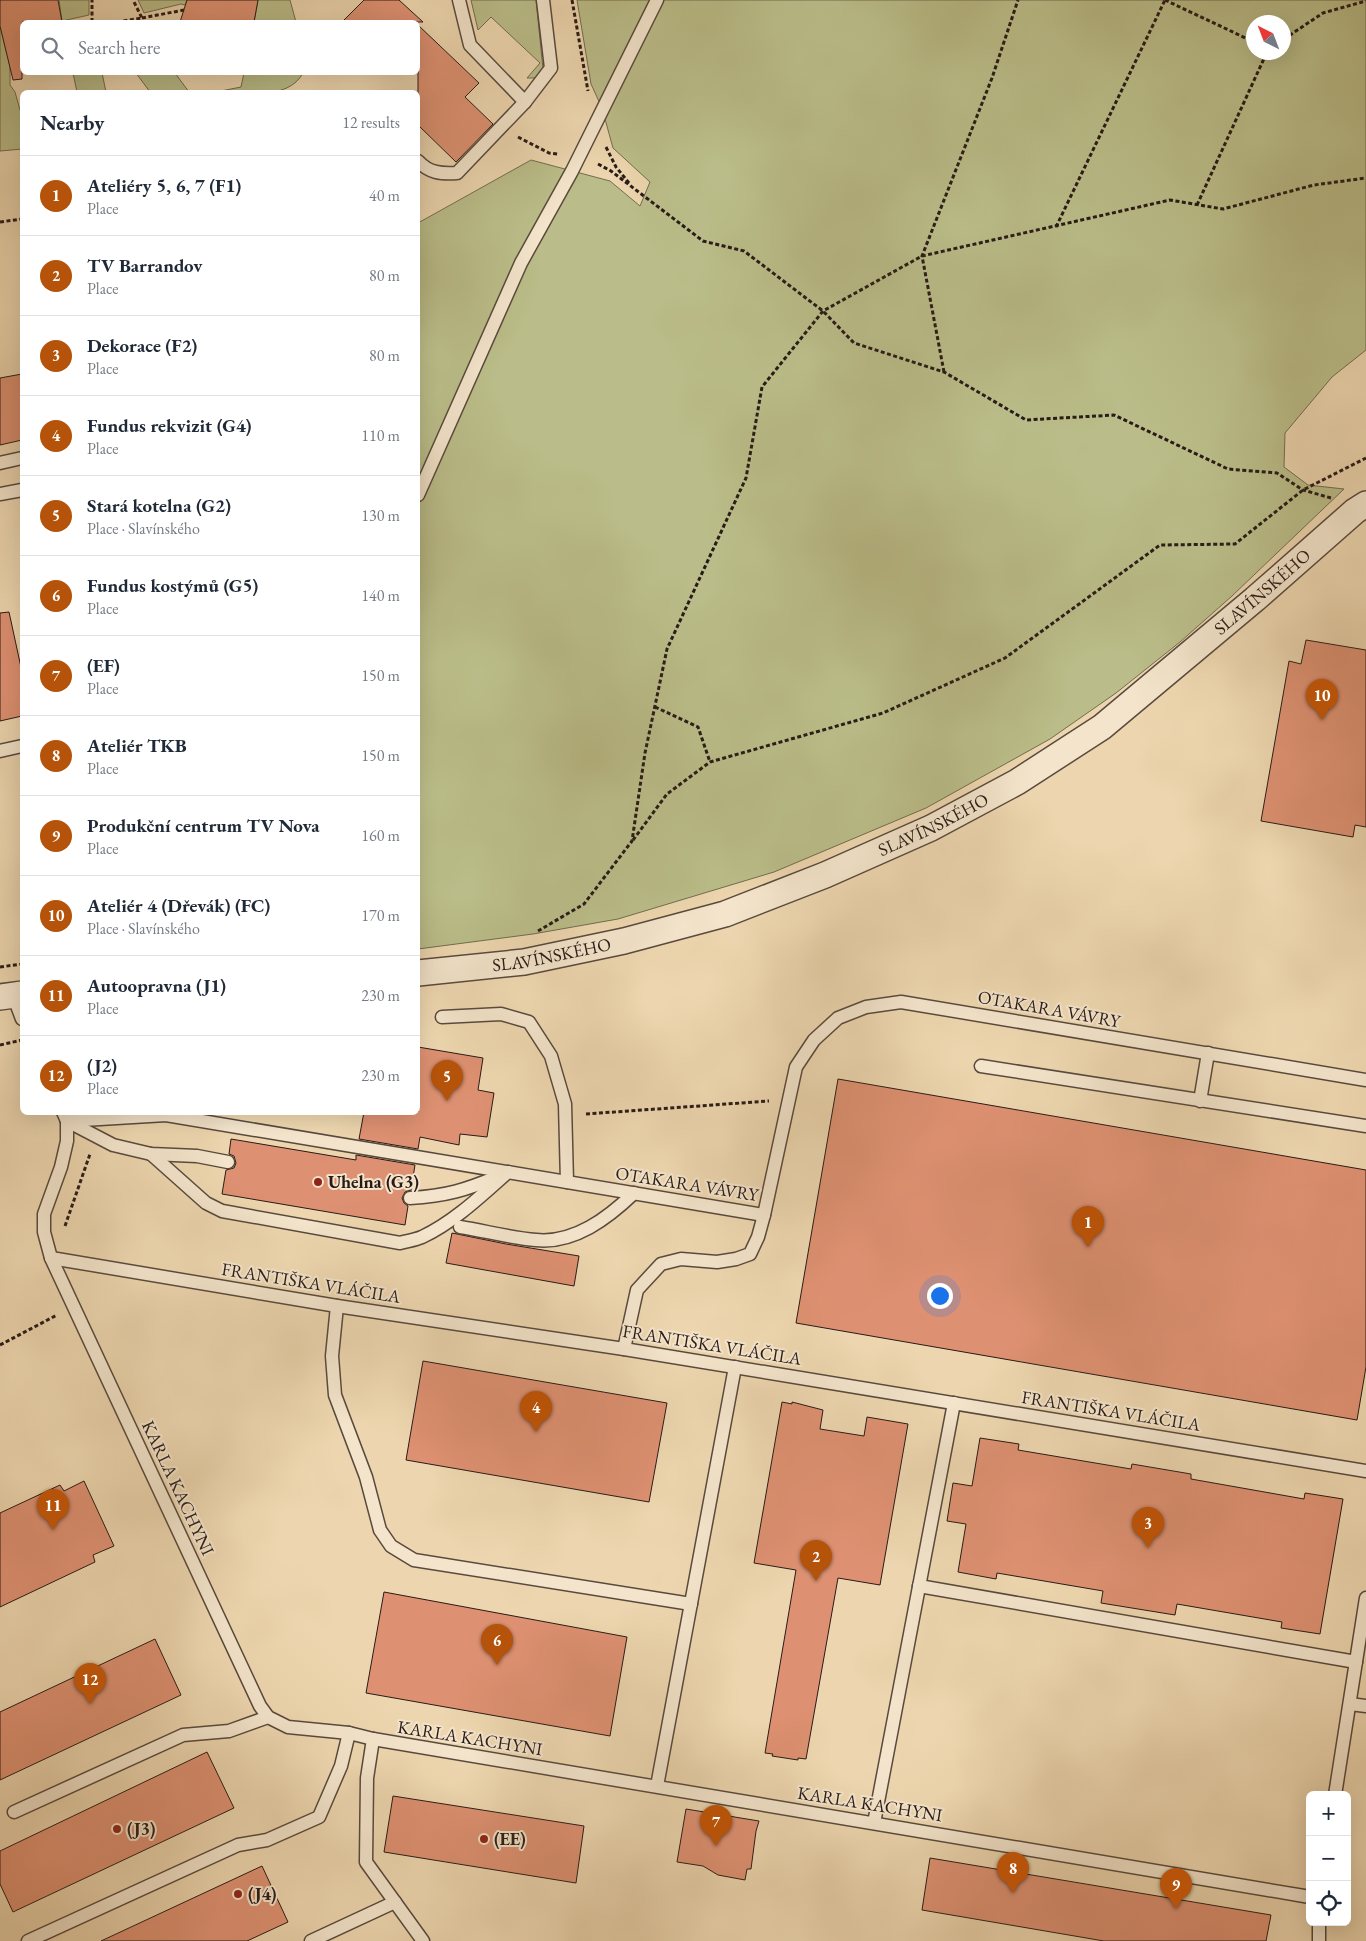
<!DOCTYPE html>
<html lang="en">
<head>
<meta charset="utf-8">
<style>
	:root { --surface:#fff; --page:#f2f2f3; --text:#1f2937; --muted:#747a83; --line:#e0e1e3; --accent:#b45309 }
	body { margin:0; font-family:"EB Garamond",serif; background:var(--page); color:var(--text) }
	.controls { position:absolute; right:15px; bottom:15px; display:grid; overflow:hidden; border-radius:8px; box-shadow:0 5px 20px #0002 }
	.controls button { width:45px; height:45px; display:grid; place-items:center; padding:0; border:0; border-bottom:1px solid var(--line); background:var(--surface); color:var(--text); font:25px sans-serif }
	.compass { position:absolute; left:1246px; top:15px; width:45px; height:45px; border-radius:50%; background:var(--surface); box-shadow:0 5px 20px #0002; rotate:318deg }
	.you { position:absolute; left:939px; top:1295px; width:18px; height:18px; margin:-12px; border:4px solid #fff; border-radius:50%; background:#1a73e8; box-shadow:0 0 0 8px #1a73e833 }
	.badge { display:grid; place-items:center; width:32px; height:32px; border-radius:50%; background:var(--accent); color:#fff; font-size:16px; font-weight:700 }
	.pin { position:absolute; translate:-50% -41px; filter:drop-shadow(0 1px 2px #0008) }
	.pin::after { content:''; position:absolute; top:26px; width:18px; height:15px; background:inherit; clip-path:polygon(0 0,100% 0,50% 100%) }
	.list { margin:0; padding:0; list-style:none }
	h2 { display:flex; justify-content:space-between; align-items:center; height:65px; margin:0; padding:0 20px; font-size:21px }
	h2 small { font-size:16px; font-weight:400; color:var(--muted) }
	.list li { display:grid; grid-template-columns:32px 1fr auto; gap:15px; align-items:center; box-sizing:border-box; height:80px; padding:0 20px; border-top:1px solid var(--line) }
	.list b { display:block; font-size:19px; white-space:nowrap }
	.list p { margin:0; font-size:16px; white-space:nowrap; color:var(--muted) }
	.list em { font-size:16px; font-style:normal; color:var(--muted) }
	.icon { flex:none; width:28px; height:28px; fill:none; stroke:currentColor; stroke-width:2; stroke-linecap:round; stroke-linejoin:round }
	.map { position:relative; flex:none; width:1366px; height:1941px; overflow:hidden }
	.search { position:absolute; background:var(--surface); box-shadow:0 5px 20px #0002; left:20px; top:20px; width:400px; height:55px; display:flex; align-items:center; gap:12px; box-sizing:border-box; padding:0 18px; border-radius:8px; color:var(--muted); font-size:19px }
	.panel { position:absolute; background:var(--surface); box-shadow:0 5px 20px #0002; left:20px; top:90px; width:400px; height:1025px; border-radius:8px }
	.map>svg:first-child { display:block }
	.green { fill:#babd89; stroke:#716c50; fill-rule:evenodd }
	.building { fill:#de9172; stroke:#281b17 }
	.lines { fill:none; stroke-linecap:round; stroke-linejoin:round }
	.lane-casing { stroke:#594a3d; stroke-width:15 }
	.street-casing { stroke:#594a3d; stroke-width:28 }
	.path { stroke:#281b17; stroke-width:3; stroke-dasharray:4 2.5; stroke-linecap:butt }
	.lane { stroke:#f3e4cb; stroke-width:12 }
	.street { stroke:#f3e4cb; stroke-width:25 }
	.poi-dot { fill:#8f2418; stroke:#f3e4cb; stroke-width:2 }
	.labels { text-anchor:middle; stroke-width:4; stroke-linejoin:round; paint-order:stroke }
	.street-label { font-size:18px; fill:#281b17; stroke:#f3e4cb }
	.poi-label { font-size:18px; font-weight:bold; fill:#281b17; stroke:#f3e4cb; text-anchor:start }
</style>
</head>
<body>
<div class="map">
<svg width="1366" height="1941" viewBox="0 0 1366 1941">
	<rect width="100%" height="100%" fill="#edd6af"/>
	<filter id="stains"><feTurbulence type="fractalNoise" baseFrequency=".004" numOctaves="4"/><feColorMatrix values="0 0 0 0 .2 0 0 0 0 .09 0 0 0 0 .02 0 0 0 .5 -.17"/></filter>
	<radialGradient id="worn" r=".72"><stop offset=".6" stop-color="#630" stop-opacity="0"/><stop offset="1" stop-color="#630" stop-opacity=".3"/></radialGradient>
	<g class="green">
		<path d="M 59,0 L 89,0 L 89,15 L 62,21 Z"/>
		<path d="M 138,0 L 187,0 L 185,5 L 181,4 L 144,13 Z"/>
		<path d="M 258,0 L 290,0 L 296,22 L 254,22 Z"/>
		<path d="M 471,0 L 536,0 L 543,69 L 536,78 L 527,78 L 540,63 L 491,17 L 478,30 Z"/>
		<path d="M 577,0 L 1366,0 L 1366,350 L 1332,377 L 1285,433 L 1284,467 L 1308,485 L 1344,489 L 1232,596 L 1180,642 L 1116,693 L 1050,739 L 926,808 L 774,872 L 618,919 L 533,934 L 418,949 L 418,223 L 531,160 L 610,181 L 640,206 L 650,182 L 613,148 L 602,108 L 591,84 ZM 1254,22 L 1284,22 L 1284,52 L 1254,52 Z"/>
		<path d="M 0,26 L 10,66 L 10,85 L 15,92 L 22,117 L 22,149 L 0,151 Z"/>
		<path d="M 73,73 L 102,73 L 106,92 L 77,92 Z"/>
		<path d="M 136,73 L 175,73 L 189,92 L 150,92 Z"/>
		<path d="M 244,73 L 244,72 L 303,73 C 288,101 243,93 216,92 L 241,87 Z"/>
	</g>
	<g class="building">
		<path d="M 0,0 L 58,0 L 62,22 L 22,22 L 22,79 L 13,80 L 0,26 Z"/>
		<path d="M 187,0 L 258,0 L 254,22 L 180,22 Z"/>
		<path d="M 364,0 L 399,0 L 423,22 L 342,22 Z"/>
		<path d="M 418,25 L 479,83 L 465,97 L 493,124 L 456,162 L 418,125 Z"/>
		<path d="M 22,374 L 22,440 L 0,445 L 0,378 Z"/>
		<path d="M 9,612 L 22,672 L 22,716 L 0,721 L 0,613 Z"/>
		<path d="M 1306,640 L 1366,650 L 1366,827 L 1355,825 L 1353,837 L 1261,821 L 1289,661 L 1301,664 Z"/>
		<path d="M 418,1047 L 483,1058 L 478,1090 L 494,1093 L 487,1137 L 460,1134 L 459,1145 L 420,1137 L 418,1149 L 359,1139 L 364,1112 L 418,1112 Z"/>
		<path d="M 838,1079 L 1366,1170 L 1366,1367 L 1357,1420 L 796,1323 Z"/>
		<path d="M 231,1139 L 356,1160 L 356,1155 L 415,1165 L 411,1190 L 405,1192 L 402,1198 L 404,1203 L 408,1206 L 405,1225 L 222,1194 L 226,1170 L 234,1168 L 236,1163 L 234,1156 L 229,1154 Z"/>
		<path d="M 452,1233 L 506,1244 L 579,1256 L 574,1286 L 446,1263 Z"/>
		<path d="M 423,1361 L 667,1403 L 649,1502 L 406,1460 Z"/>
		<path d="M 782,1402 L 792,1404 L 792,1402 L 823,1410 L 820,1429 L 864,1436 L 867,1417 L 908,1424 L 880,1585 L 838,1578 L 806,1759 L 798,1758 L 798,1760 L 772,1756 L 773,1754 L 765,1753 L 796,1570 L 754,1563 Z"/>
		<path d="M 980,1438 L 1019,1444 L 1018,1450 L 1131,1469 L 1132,1464 L 1191,1474 L 1191,1479 L 1304,1499 L 1305,1493 L 1343,1499 L 1320,1634 L 1281,1628 L 1282,1622 L 1177,1604 L 1175,1615 L 1101,1603 L 1103,1591 L 997,1573 L 996,1579 L 958,1572 L 966,1524 L 947,1521 L 953,1483 L 972,1486 Z"/>
		<path d="M 84,1481 L 114,1546 L 93,1555 L 95,1562 L 0,1607 L 0,1513 L 60,1485 L 64,1491 Z"/>
		<path d="M 384,1592 L 627,1637 L 610,1736 L 366,1693 Z"/>
		<path d="M 155,1639 L 181,1695 L 0,1780 L 0,1712 Z"/>
		<path d="M 207,1752 L 234,1808 L 13,1912 L 0,1884 L 0,1851 Z"/>
		<path d="M 393,1796 L 584,1826 L 576,1883 L 384,1852 Z"/>
		<path d="M 686,1809 L 759,1821 L 756,1831 L 751,1869 L 747,1869 L 745,1880 L 718,1875 L 703,1866 L 677,1862 Z"/>
		<path d="M 930,1858 L 1271,1915 L 1266,1941 L 1104,1941 L 922,1910 Z"/>
		<path d="M 262,1866 L 288,1922 L 247,1941 L 101,1941 Z"/>
	</g>
	<g class="lines">
		<g class="lane-casing">
			<g id="lane">
				<path d="M 459,0 L 470,45 L 525,102 L 551,68 L 543,0"/>
				<path d="M 418,161 C 429,173 441,174 457,173 L 525,102"/>
				<path d="M 0,463 L 22,458"/>
				<path d="M 0,494 L 22,490"/>
				<path d="M 418,495 L 521,263 L 572,171 L 657,0"/>
				<path d="M 0,751 L 22,746"/>
				<path d="M 13,995 L 22,1019"/>
				<path d="M 442,1017 L 501,1014 L 529,1022 L 551,1056 L 565,1104 L 567,1182"/>
				<path d="M 981,1066 L 1366,1126"/>
				<path d="M 1200,1101 L 1208,1053"/>
				<path d="M 63,1112 L 67,1121 L 113,1145 L 151,1154 L 197,1156 L 228,1162"/>
				<path d="M 67,1121 L 67,1141 L 61,1167 L 44,1214 L 44,1232 L 51,1258 L 260,1706 L 268,1717 L 288,1727 L 349,1733 L 373,1739 L 1310,1897"/>
				<path d="M 67,1121 L 166,1115 L 764,1215"/>
				<path d="M 151,1154 L 206,1203 L 222,1211 L 400,1243 C 407,1241 415,1240 422,1237 C 454,1222 482,1195 508,1172"/>
				<path d="M 410,1198 C 446,1196 466,1190 499,1176"/>
				<path d="M 460,1227 C 485,1231 511,1238 536,1240 C 574,1244 608,1218 634,1193"/>
				<path d="M 51,1258 L 337,1306 L 624,1349 L 1366,1471"/>
				<path d="M 337,1306 L 332,1356 L 335,1395 L 366,1477 L 380,1530 L 391,1546 L 414,1560 L 691,1604"/>
				<path d="M 624,1349 L 637,1290 L 661,1264 L 681,1259 L 717,1262 L 736,1259 L 750,1254 L 758,1237 L 764,1215 L 796,1067 L 814,1040 L 838,1018 L 866,1007 L 901,1002 L 1366,1080"/>
				<path d="M 919,1586 L 1356,1662"/>
				<path d="M 1350,1704 L 1366,1706"/>
				<path d="M 373,1739 L 367,1778 L 366,1862 L 423,1941"/>
				<path d="M 657,1786 L 735,1367"/>
				<path d="M 1335,1795 L 1366,1598"/>
				<path d="M 14,1812 L 183,1735 L 229,1731 L 268,1717"/>
				<path d="M 874,1823 L 954,1403"/>
				<path d="M 1319,1922 L 1319,1941"/>
				<path d="M 28,1941 L 238,1845 L 267,1840 L 319,1817 L 341,1766 L 349,1733"/>
				<path d="M 311,1941 L 395,1902"/>
			</g>
		</g>
		<g class="street-casing">
			<g id="street">
				<path id="s1" d="M 418,973 L 524,962 L 624,941 L 725,914 L 825,875 L 931,828 L 1017,782 L 1102,727 L 1255,599 L 1355,511 L 1366,504"/>
				<path d="M 0,997 L 22,994"/>
			</g>
		</g>
		<g class="path">
			<path d="M 572,0 L 588,91"/>
			<path d="M 1165,0 L 1254,42"/>
			<path d="M 142,18 L 184,10"/>
			<path d="M 92,22 L 92,0"/>
			<path d="M 117,22 L 142,18 L 133,0"/>
			<path d="M 1284,39 L 1323,13 L 1366,1"/>
			<path d="M 518,137 L 549,153 L 558,154"/>
			<path d="M 606,147 L 616,167 L 629,183"/>
			<path d="M 598,164 L 611,171 L 703,241 L 744,251 L 823,311 L 854,343 L 944,372 L 1026,420 L 1114,415 L 1228,469 L 1277,473 L 1303,490 L 1331,498"/>
			<path d="M 1197,205 L 1267,52"/>
			<path d="M 0,222 L 22,219"/>
			<path d="M 1056,227 L 1165,0"/>
			<path d="M 944,372 L 922,256 L 992,78 L 1018,0"/>
			<path d="M 655,707 L 698,727 L 710,762"/>
			<path d="M 633,840 L 667,794 L 710,762 L 883,713 L 1005,658 L 1160,545 L 1235,544 L 1303,490 L 1366,458"/>
			<path d="M 538,931 L 584,904 L 632,841 L 645,753 L 667,649 L 746,478 L 762,387 L 823,311 L 922,256 L 1170,200 L 1223,209 L 1314,185 L 1366,178"/>
			<path d="M 0,967 L 22,964"/>
			<path d="M 0,1045 L 22,1040"/>
			<path d="M 586,1114 L 769,1101"/>
			<path d="M 65,1226 L 90,1154"/>
			<path d="M 0,1345 L 57,1315"/>
		</g>
		<use href="#lane" class="lane"/>
		<use href="#street" class="street"/>
	</g>
	<g class="poi-dot">
		<circle cx="318" cy="1182" r="5"/>
		<circle cx="117" cy="1829" r="5"/>
		<circle cx="484" cy="1839" r="5"/>
		<circle cx="238" cy="1894" r="5"/>
	</g>
	<g class="labels">
		<g class="street-label">
			<text dy="6" stroke="none"><textPath href="#s1" startOffset="945">SLAVÍNSKÉHO</textPath></text>
			<text dy="6" stroke="none"><textPath href="#s1" startOffset="540">SLAVÍNSKÉHO</textPath></text>
			<text dy="6" stroke="none"><textPath href="#s1" startOffset="135">SLAVÍNSKÉHO</textPath></text>
			<text transform="translate(1049 1009) rotate(10)" y="6">OTAKARA VÁVRY</text>
			<text transform="translate(687 1184) rotate(9)" y="6">OTAKARA VÁVRY</text>
			<text transform="translate(311 1283) rotate(9)" y="6">FRANTIŠKA VLÁČILA</text>
			<text transform="translate(712 1345) rotate(9)" y="6">FRANTIŠKA VLÁČILA</text>
			<text transform="translate(1111 1411) rotate(9)" y="6">FRANTIŠKA VLÁČILA</text>
			<text transform="translate(178 1488) rotate(65)" y="6">KARLA KACHYNI</text>
			<text transform="translate(470 1738) rotate(9)" y="6">KARLA KACHYNI</text>
			<text transform="translate(870 1804) rotate(9)" y="6">KARLA KACHYNI</text>
		</g>
		<g class="poi-label">
			<text x="328" y="1188">Uhelna (G3)</text>
			<text x="127" y="1835">(J3)</text>
			<text x="494" y="1845">(EE)</text>
			<text x="248" y="1900">(J4)</text>
		</g>
	</g>
	<rect width="100%" height="100%" filter="url(#stains)"/>
	<rect width="100%" height="100%" fill="url(#worn)"/>
</svg>
<div class="controls">
<button>+</button>
<button>−</button>
<button><svg class="icon" aria-label="locate" viewBox="0 0 24 24"><circle cx="12" cy="12" r="6"/><path d="M12 2v4M12 18v4M2 12h4M18 12h4"/></svg></button>
</div>
<svg class="compass" viewBox="-18 -18 36 36"><path d="M0-13l5 13h-10z" fill="#e53935"/><path d="M0 13l5-13h-10z" fill="#747a83"/></svg>
<div class="you"></div>
<div class="pin badge" style="left:1088px;top:1247px">1</div>
<div class="pin badge" style="left:816px;top:1581px">2</div>
<div class="pin badge" style="left:1148px;top:1548px">3</div>
<div class="pin badge" style="left:536px;top:1432px">4</div>
<div class="pin badge" style="left:447px;top:1101px">5</div>
<div class="pin badge" style="left:497px;top:1665px">6</div>
<div class="pin badge" style="left:716px;top:1846px">7</div>
<div class="pin badge" style="left:1013px;top:1893px">8</div>
<div class="pin badge" style="left:1176px;top:1909px">9</div>
<div class="pin badge" style="left:1322px;top:720px">10</div>
<div class="pin badge" style="left:53px;top:1530px">11</div>
<div class="pin badge" style="left:90px;top:1704px">12</div>
<div class="search"><svg class="icon" aria-label="search" viewBox="0 0 24 24"><circle cx="10" cy="10" r="6"/><path d="M15 15l6 6"/></svg>Search here</div>
<section class="panel">
<h2>Nearby<small>12 results</small></h2>
<ul class="list">
<li><span class="badge">1</span><div><b>Ateliéry 5, 6, 7 (F1)</b><p>Place</p></div><em>40 m</em></li>
<li><span class="badge">2</span><div><b>TV Barrandov</b><p>Place</p></div><em>80 m</em></li>
<li><span class="badge">3</span><div><b>Dekorace (F2)</b><p>Place</p></div><em>80 m</em></li>
<li><span class="badge">4</span><div><b>Fundus rekvizit (G4)</b><p>Place</p></div><em>110 m</em></li>
<li><span class="badge">5</span><div><b>Stará kotelna (G2)</b><p>Place · Slavínského</p></div><em>130 m</em></li>
<li><span class="badge">6</span><div><b>Fundus kostýmů (G5)</b><p>Place</p></div><em>140 m</em></li>
<li><span class="badge">7</span><div><b>(EF)</b><p>Place</p></div><em>150 m</em></li>
<li><span class="badge">8</span><div><b>Ateliér TKB</b><p>Place</p></div><em>150 m</em></li>
<li><span class="badge">9</span><div><b>Produkční centrum TV Nova</b><p>Place</p></div><em>160 m</em></li>
<li><span class="badge">10</span><div><b>Ateliér 4 (Dřevák) (FC)</b><p>Place · Slavínského</p></div><em>170 m</em></li>
<li><span class="badge">11</span><div><b>Autoopravna (J1)</b><p>Place</p></div><em>230 m</em></li>
<li><span class="badge">12</span><div><b>(J2)</b><p>Place</p></div><em>230 m</em></li>
</ul>
</section>
</div>
</body>
</html>
